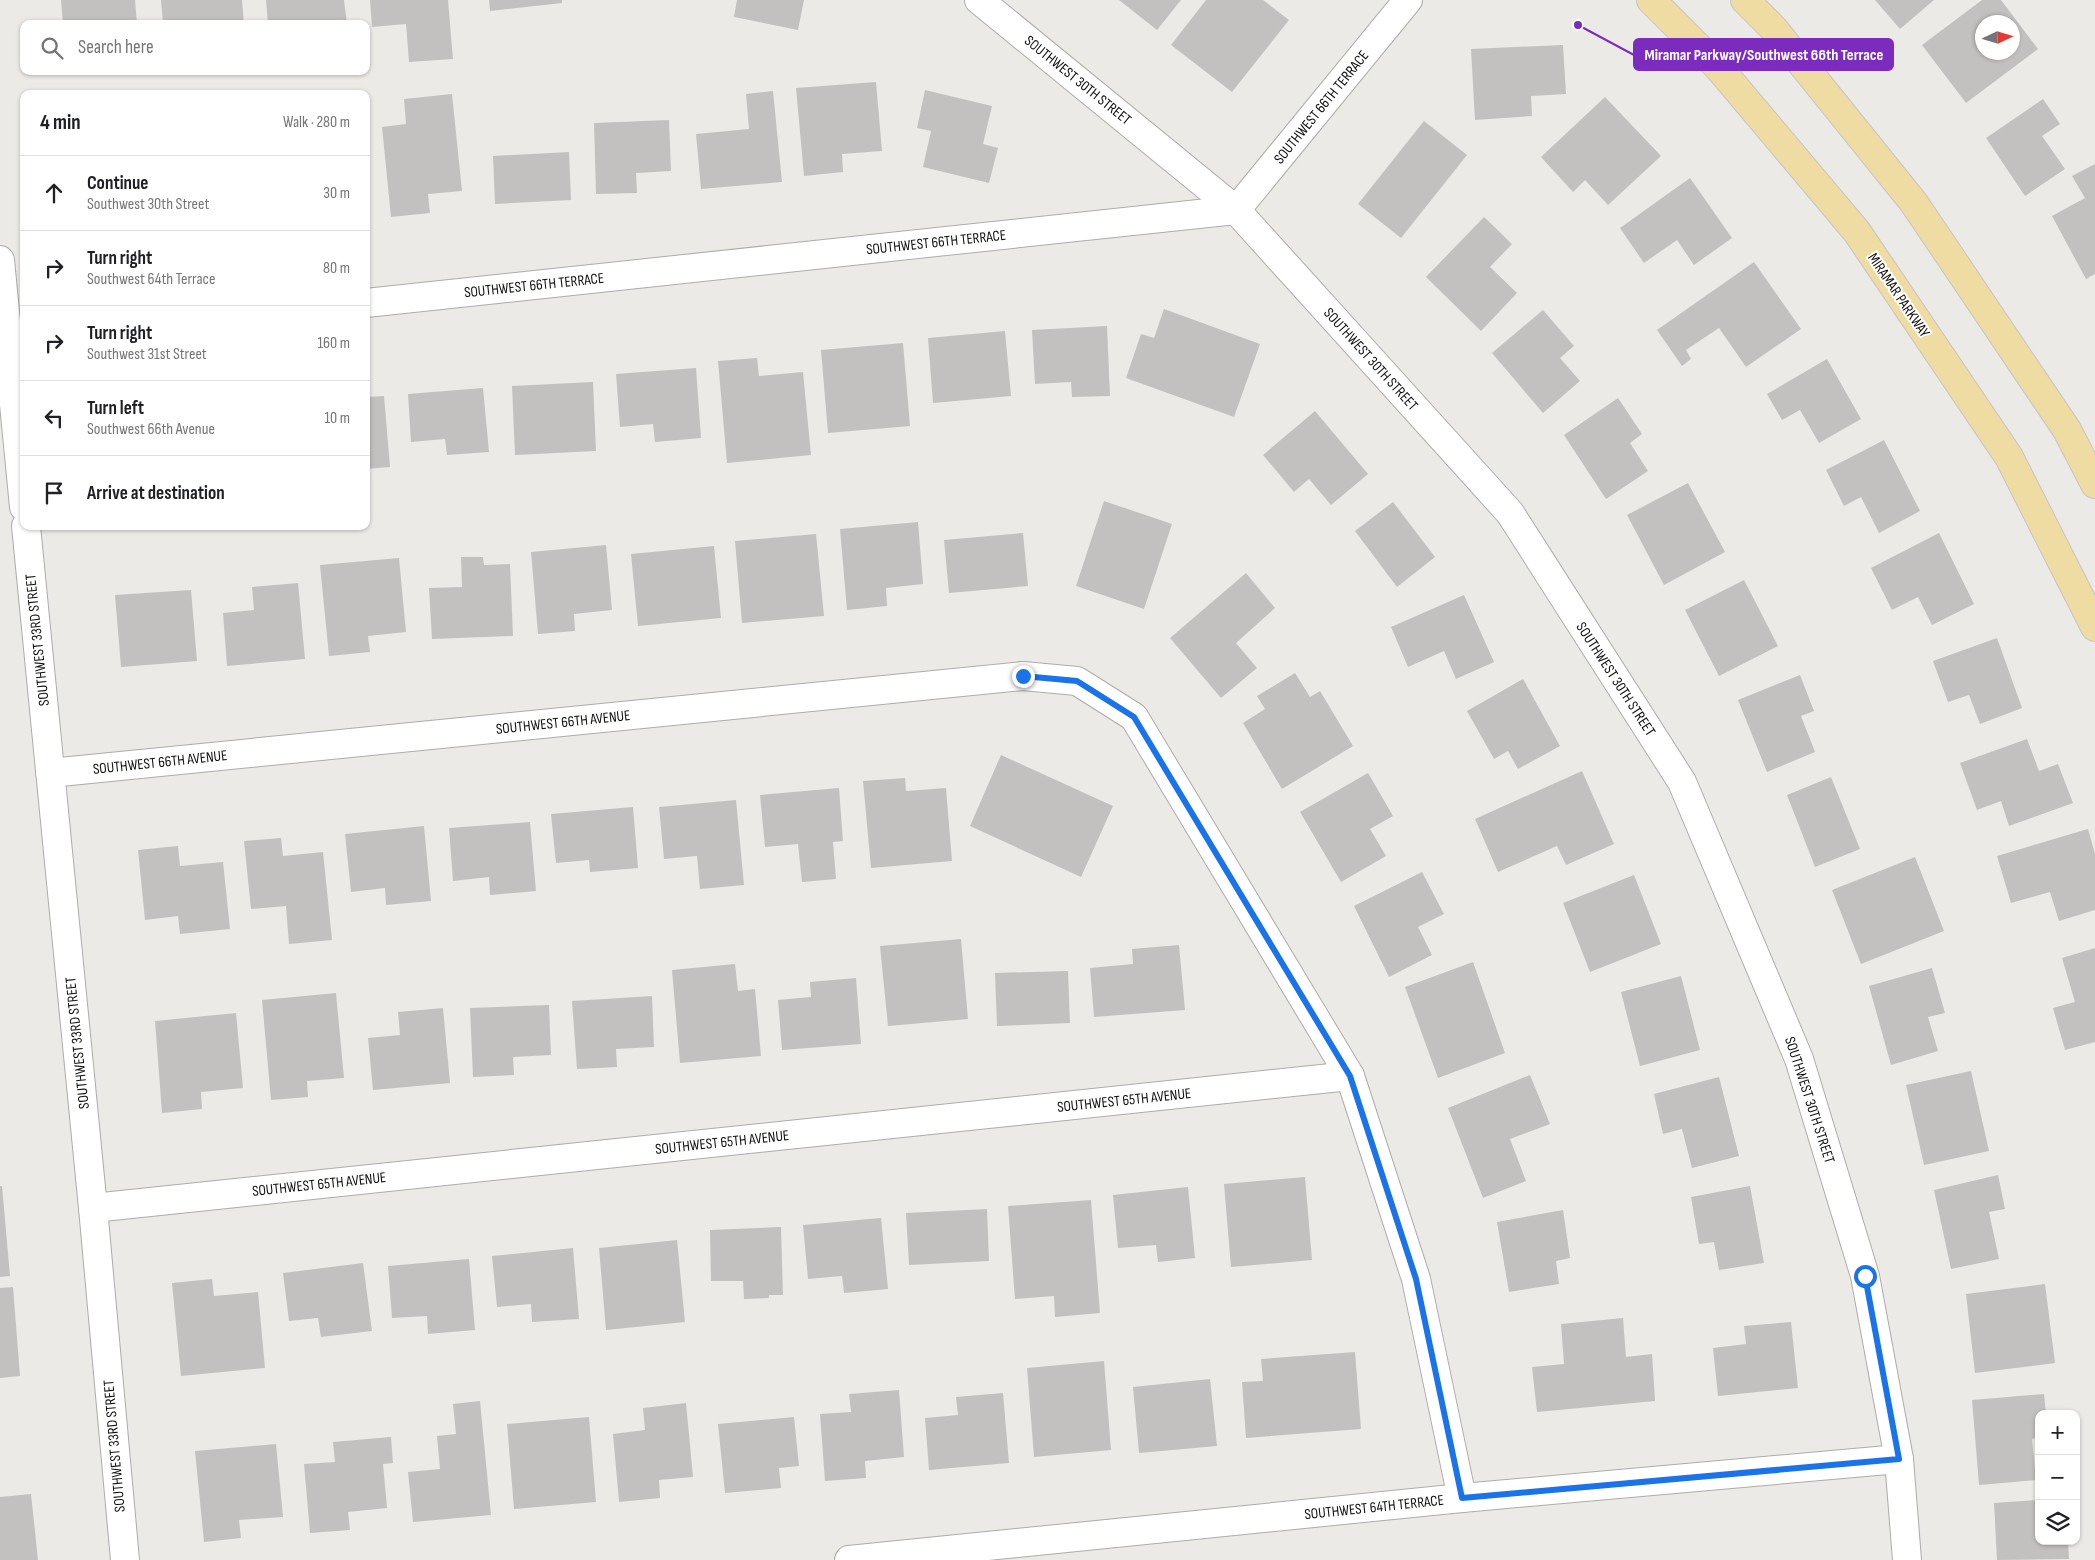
<!DOCTYPE html>
<html lang="en">
<head>
<meta charset="utf-8">
<style>
	:root { --surface:#fff; --page:#f6f6f6; --text:#202124; --muted:#757577; --line:#e0e0e0 }
	body { margin:0; font-family:"Sofia Sans Condensed",sans-serif; background:var(--page); color:var(--text) }
	.controls { position:absolute; right:15px; bottom:15px; display:grid; overflow:hidden; border-radius:10px; box-shadow:0 1px 4px #0004 }
	.controls button { width:45px; height:45px; display:grid; place-items:center; padding:0; border:0; border-bottom:1px solid var(--line); background:var(--surface); color:var(--text); font:25px sans-serif }
	.compass { position:absolute; left:1975px; top:15px; width:45px; height:45px; border-radius:50%; background:var(--surface); box-shadow:0 1px 4px #0004; rotate:86deg }
	.stop { position:absolute; width:15px; height:15px; margin:-11px; border:4px solid #1a73e8; border-radius:50%; background:#fff }
	.stop.end { background:#1a73e8; border-color:#fff; box-shadow:0 1px 5px #0008 }
	.list { margin:0; padding:0; list-style:none }
	h2 { display:flex; justify-content:space-between; align-items:center; height:65px; margin:0; padding:0 20px; font-size:21px }
	h2 small { font-size:16px; font-weight:400; color:var(--muted) }
	.list li { display:grid; grid-template-columns:32px 1fr auto; gap:15px; align-items:center; box-sizing:border-box; height:75px; padding:0 20px; border-top:1px solid var(--line) }
	.list b { display:block; font-size:19px; white-space:nowrap }
	.list p { margin:0; font-size:16px; white-space:nowrap; color:var(--muted) }
	.list em { font-size:16px; font-style:normal; color:var(--muted) }
	.icon { flex:none; width:28px; height:28px; fill:none; stroke:currentColor; stroke-width:2; stroke-linecap:round; stroke-linejoin:round }
	.map { position:relative; flex:none; width:2095px; height:1560px; overflow:hidden }
	.search { position:absolute; background:var(--surface); box-shadow:0 1px 4px #0004; left:20px; top:20px; width:350px; height:55px; display:flex; align-items:center; gap:12px; box-sizing:border-box; padding:0 18px; border-radius:10px; color:var(--muted); font-size:19px }
	.panel { position:absolute; background:var(--surface); box-shadow:0 1px 4px #0004; left:20px; top:90px; width:350px; height:440px; border-radius:10px }
	.map>svg:first-child { display:block }
	.building { fill:#c3c1bf; fill-rule:evenodd }
	.lines { fill:none; stroke-linecap:round; stroke-linejoin:round }
	.street-casing { stroke:#aeaca9; stroke-width:30 }
	.primary-casing { stroke:#c5c5c5; stroke-width:30 }
	.street { stroke:#fff; stroke-width:28 }
	.primary { stroke:#efdca2; stroke-width:28 }
	.route { stroke:#1a73e8; stroke-width:6 }
	.labels { text-anchor:middle; stroke-width:4; stroke-linejoin:round; paint-order:stroke }
	.street-label { font-size:15px; fill:#0f0e0e; stroke:#fff }
	.leader { fill:none; stroke:#7b2cbf; stroke-width:2 }
	.callout-dot { fill:#7b2cbf; stroke:#fff; stroke-width:2 }
	.callout { fill:#7b2cbf; stroke:#7b2cbf; stroke-width:2 }
	.callout-label { font-size:16px; text-anchor:middle; font-weight:bold; fill:#fff }
</style>
</head>
<body>
<div class="map">
<svg width="2095" height="1560" viewBox="0 0 2095 1560">
	<rect width="100%" height="100%" fill="#eceae7"/>
	<g class="building">
		<path d="M 61,0 L 135,0 L 137,24 L 63,24 Z"/>
		<path d="M 161,0 L 242,0 L 244,24 L 163,24 Z"/>
		<path d="M 266,0 L 344,0 L 347,24 L 268,24 Z"/>
		<path d="M 370,0 L 448,0 L 453,59 L 409,62 L 406,24 L 372,27 Z"/>
		<path d="M 489,0 L 562,0 L 562,3 L 490,11 Z"/>
		<path d="M 737,0 L 804,0 L 798,30 L 734,17 Z"/>
		<path d="M 1119,0 L 1181,0 L 1157,30 Z"/>
		<path d="M 1206,0 L 1263,0 L 1289,20 L 1232,92 L 1171,45 Z"/>
		<path d="M 1875,0 L 1934,0 L 1900,29 Z"/>
		<path d="M 1982,0 L 2001,0 L 2038,49 L 1966,103 L 1922,45 ZM 1982,22 L 2012,22 L 2012,52 L 1982,52 Z"/>
		<path d="M 1563,45 L 1566,94 L 1531,96 L 1532,116 L 1475,120 L 1471,49 Z"/>
		<path d="M 876,82 L 882,151 L 842,154 L 843,172 L 804,176 L 796,88 Z"/>
		<path d="M 925,90 L 992,106 L 983,144 L 998,148 L 989,183 L 923,167 L 931,131 L 917,128 Z"/>
		<path d="M 773,91 L 782,182 L 701,189 L 696,134 L 749,129 L 746,94 Z"/>
		<path d="M 452,94 L 462,191 L 428,194 L 430,213 L 391,217 L 382,127 L 406,124 L 404,99 Z"/>
		<path d="M 1605,97 L 1661,156 L 1608,205 L 1585,180 L 1573,192 L 1541,157 Z"/>
		<path d="M 2043,99 L 2060,124 L 2042,136 L 2065,169 L 2025,196 L 1986,138 Z"/>
		<path d="M 669,120 L 671,171 L 636,173 L 637,193 L 596,194 L 594,123 Z"/>
		<path d="M 1424,121 L 1467,155 L 1401,238 L 1358,204 Z"/>
		<path d="M 569,152 L 571,200 L 495,204 L 493,156 Z"/>
		<path d="M 2095,164 L 2095,274 L 2086,279 L 2052,216 L 2085,198 L 2072,176 Z"/>
		<path d="M 1690,178 L 1732,238 L 1694,265 L 1677,240 L 1644,263 L 1620,228 Z"/>
		<path d="M 1484,217 L 1512,244 L 1490,267 L 1517,293 L 1481,331 L 1426,277 Z"/>
		<path d="M 1754,262 L 1801,329 L 1746,367 L 1719,328 L 1686,350 L 1691,359 L 1682,366 L 1657,330 Z"/>
		<path d="M 1164,309 L 1260,344 L 1234,417 L 1126,378 L 1141,334 L 1154,338 Z"/>
		<path d="M 1543,310 L 1574,346 L 1560,358 L 1580,381 L 1543,413 L 1492,353 Z"/>
		<path d="M 1107,326 L 1110,396 L 1072,397 L 1071,382 L 1035,384 L 1032,330 Z"/>
		<path d="M 1005,331 L 1011,396 L 933,403 L 928,338 Z"/>
		<path d="M 903,343 L 910,426 L 828,433 L 821,350 Z"/>
		<path d="M 757,358 L 759,376 L 803,372 L 811,455 L 727,463 L 718,361 Z"/>
		<path d="M 1827,359 L 1861,419 L 1819,443 L 1800,410 L 1782,420 L 1767,394 Z"/>
		<path d="M 696,368 L 701,438 L 655,442 L 653,424 L 620,427 L 616,374 Z"/>
		<path d="M 593,382 L 596,451 L 515,455 L 512,386 Z"/>
		<path d="M 483,388 L 489,452 L 447,455 L 445,439 L 411,442 L 408,394 Z"/>
		<path d="M 384,396 L 390,467 L 366,469 L 366,397 Z"/>
		<path d="M 1618,398 L 1642,434 L 1630,443 L 1648,471 L 1606,499 L 1564,435 Z"/>
		<path d="M 1315,411 L 1368,474 L 1331,505 L 1309,479 L 1294,492 L 1263,455 Z"/>
		<path d="M 1884,440 L 1920,511 L 1879,533 L 1861,497 L 1844,506 L 1826,470 Z"/>
		<path d="M 1688,483 L 1725,552 L 1664,585 L 1627,515 Z"/>
		<path d="M 1104,501 L 1172,524 L 1144,609 L 1076,586 Z"/>
		<path d="M 1393,502 L 1435,557 L 1397,587 L 1355,531 Z"/>
		<path d="M 918,522 L 923,584 L 886,588 L 887,606 L 847,610 L 840,529 Z"/>
		<path d="M 1023,533 L 1028,586 L 949,593 L 944,540 Z"/>
		<path d="M 1939,533 L 1974,604 L 1932,625 L 1918,597 L 1892,610 L 1871,568 Z"/>
		<path d="M 816,534 L 824,616 L 742,623 L 735,541 Z"/>
		<path d="M 606,545 L 612,610 L 574,614 L 575,631 L 538,634 L 531,552 Z"/>
		<path d="M 714,546 L 721,618 L 638,626 L 631,554 Z"/>
		<path d="M 461,557 L 483,557 L 484,565 L 510,564 L 513,636 L 432,639 L 429,588 L 462,587 Z"/>
		<path d="M 399,558 L 406,632 L 368,636 L 370,652 L 329,656 L 320,565 Z"/>
		<path d="M 1246,573 L 1275,608 L 1236,643 L 1257,668 L 1221,698 L 1170,638 Z"/>
		<path d="M 1744,580 L 1778,646 L 1719,676 L 1685,610 Z"/>
		<path d="M 298,583 L 305,659 L 227,666 L 223,613 L 254,610 L 252,587 Z"/>
		<path d="M 191,590 L 197,661 L 121,667 L 115,595 Z"/>
		<path d="M 1464,595 L 1494,662 L 1456,679 L 1444,651 L 1408,667 L 1391,627 Z"/>
		<path d="M 1997,638 L 2022,708 L 1980,724 L 1969,695 L 1948,702 L 1933,661 Z"/>
		<path d="M 1295,673 L 1310,697 L 1320,691 L 1353,746 L 1282,789 L 1243,723 L 1265,709 L 1257,696 Z"/>
		<path d="M 1800,675 L 1814,711 L 1801,716 L 1815,752 L 1767,772 L 1738,700 Z"/>
		<path d="M 1523,679 L 1560,746 L 1518,769 L 1508,751 L 1494,759 L 1467,711 Z"/>
		<path d="M 2027,739 L 2039,771 L 2058,764 L 2073,803 L 2009,826 L 2001,801 L 1977,810 L 1960,763 Z"/>
		<path d="M 1001,755 L 1113,806 L 1081,877 L 970,826 Z"/>
		<path d="M 1582,771 L 1614,844 L 1566,865 L 1557,846 L 1498,872 L 1475,819 Z"/>
		<path d="M 1368,773 L 1393,816 L 1370,829 L 1386,856 L 1341,882 L 1300,812 Z"/>
		<path d="M 1831,777 L 1860,849 L 1815,867 L 1787,795 Z"/>
		<path d="M 905,778 L 906,791 L 946,788 L 952,861 L 871,868 L 863,781 Z"/>
		<path d="M 839,788 L 843,841 L 833,842 L 836,879 L 802,882 L 798,844 L 765,847 L 760,795 Z"/>
		<path d="M 736,800 L 744,885 L 700,889 L 697,856 L 664,859 L 659,807 Z"/>
		<path d="M 633,807 L 638,868 L 590,872 L 589,860 L 556,863 L 551,814 Z"/>
		<path d="M 530,822 L 536,891 L 490,895 L 489,877 L 453,881 L 449,828 Z"/>
		<path d="M 424,826 L 431,901 L 386,905 L 385,888 L 351,892 L 345,834 Z"/>
		<path d="M 2088,829 L 2095,854 L 2095,910 L 2059,921 L 2050,892 L 2011,903 L 1997,856 Z"/>
		<path d="M 281,838 L 283,856 L 323,852 L 332,940 L 289,944 L 286,906 L 251,909 L 244,841 Z"/>
		<path d="M 178,846 L 180,866 L 223,862 L 230,929 L 180,934 L 178,916 L 145,920 L 138,850 Z"/>
		<path d="M 1915,857 L 1944,931 L 1861,964 L 1832,890 Z"/>
		<path d="M 1422,872 L 1444,914 L 1418,927 L 1432,955 L 1389,977 L 1354,906 Z"/>
		<path d="M 1634,875 L 1661,944 L 1590,972 L 1563,903 Z"/>
		<path d="M 961,939 L 968,1019 L 888,1026 L 880,946 Z"/>
		<path d="M 1179,945 L 1185,1010 L 1094,1017 L 1090,968 L 1133,964 L 1132,949 Z"/>
		<path d="M 2095,948 L 2095,1042 L 2065,1050 L 2053,1008 L 2075,1002 L 2062,958 Z"/>
		<path d="M 1473,962 L 1505,1053 L 1438,1078 L 1405,987 Z"/>
		<path d="M 735,964 L 738,991 L 755,989 L 761,1056 L 680,1063 L 672,970 Z"/>
		<path d="M 1932,968 L 1945,1013 L 1928,1017 L 1938,1051 L 1891,1065 L 1869,986 Z"/>
		<path d="M 1068,971 L 1070,1023 L 997,1026 L 995,973 Z"/>
		<path d="M 1681,976 L 1700,1050 L 1640,1066 L 1621,992 Z"/>
		<path d="M 856,978 L 861,1044 L 782,1050 L 778,1000 L 811,997 L 810,982 Z"/>
		<path d="M 336,993 L 344,1078 L 307,1081 L 308,1097 L 271,1100 L 262,1000 Z"/>
		<path d="M 652,996 L 654,1047 L 616,1049 L 617,1067 L 577,1069 L 572,1001 Z"/>
		<path d="M 549,1005 L 551,1055 L 513,1057 L 514,1075 L 473,1077 L 470,1008 Z"/>
		<path d="M 443,1008 L 450,1083 L 373,1090 L 368,1038 L 400,1035 L 398,1012 Z"/>
		<path d="M 236,1013 L 243,1088 L 201,1092 L 202,1109 L 162,1113 L 155,1021 Z"/>
		<path d="M 1971,1071 L 1989,1151 L 1924,1165 L 1906,1085 Z"/>
		<path d="M 1530,1075 L 1550,1124 L 1510,1139 L 1526,1181 L 1483,1198 L 1448,1108 Z"/>
		<path d="M 1719,1077 L 1739,1156 L 1692,1168 L 1682,1129 L 1663,1134 L 1654,1094 Z"/>
		<path d="M 1998,1175 L 2005,1209 L 1989,1212 L 1999,1259 L 1951,1269 L 1934,1190 Z"/>
		<path d="M 1305,1177 L 1312,1260 L 1231,1267 L 1224,1184 Z"/>
		<path d="M 0,1186 L 2,1186 L 10,1276 L 0,1277 Z"/>
		<path d="M 1750,1186 L 1764,1263 L 1719,1270 L 1714,1242 L 1699,1244 L 1691,1197 Z"/>
		<path d="M 1188,1187 L 1195,1258 L 1158,1262 L 1156,1245 L 1118,1248 L 1113,1195 Z"/>
		<path d="M 1091,1200 L 1100,1313 L 1055,1317 L 1054,1296 L 1015,1299 L 1008,1206 Z"/>
		<path d="M 987,1209 L 989,1261 L 909,1265 L 906,1213 Z"/>
		<path d="M 1563,1210 L 1570,1258 L 1556,1261 L 1559,1284 L 1509,1292 L 1497,1222 Z"/>
		<path d="M 881,1218 L 888,1289 L 844,1293 L 842,1276 L 808,1279 L 803,1225 Z"/>
		<path d="M 781,1227 L 783,1295 L 769,1295 L 769,1298 L 744,1299 L 743,1281 L 711,1281 L 710,1230 Z"/>
		<path d="M 677,1240 L 685,1322 L 606,1330 L 599,1248 Z"/>
		<path d="M 573,1248 L 579,1319 L 532,1322 L 531,1304 L 497,1307 L 492,1256 Z"/>
		<path d="M 469,1259 L 475,1330 L 428,1334 L 427,1316 L 392,1318 L 388,1266 Z"/>
		<path d="M 363,1263 L 372,1331 L 321,1337 L 318,1318 L 289,1321 L 283,1273 Z"/>
		<path d="M 212,1279 L 214,1296 L 258,1292 L 265,1368 L 181,1376 L 172,1283 Z"/>
		<path d="M 2045,1284 L 2055,1363 L 1975,1373 L 1966,1294 Z"/>
		<path d="M 13,1287 L 20,1376 L 0,1378 L 0,1288 Z"/>
		<path d="M 1623,1318 L 1626,1357 L 1652,1354 L 1655,1401 L 1537,1412 L 1532,1367 L 1564,1364 L 1561,1324 Z"/>
		<path d="M 1791,1322 L 1798,1388 L 1718,1396 L 1713,1348 L 1746,1344 L 1744,1326 Z"/>
		<path d="M 1355,1352 L 1361,1429 L 1246,1438 L 1242,1382 L 1263,1381 L 1261,1359 Z"/>
		<path d="M 1104,1361 L 1111,1450 L 1034,1457 L 1027,1368 Z"/>
		<path d="M 1210,1379 L 1217,1446 L 1139,1453 L 1133,1387 Z"/>
		<path d="M 899,1390 L 904,1457 L 865,1461 L 866,1478 L 825,1481 L 820,1414 L 851,1412 L 849,1394 Z"/>
		<path d="M 1003,1393 L 1009,1463 L 929,1470 L 925,1418 L 958,1415 L 956,1397 Z"/>
		<path d="M 2044,1394 L 2046,1414 L 2039,1414 L 2039,1438 L 2032,1439 L 2036,1480 L 1979,1485 L 1972,1400 Z"/>
		<path d="M 480,1401 L 491,1515 L 413,1522 L 408,1472 L 440,1469 L 437,1436 L 456,1434 L 453,1404 Z"/>
		<path d="M 686,1403 L 693,1477 L 659,1480 L 660,1498 L 619,1502 L 613,1434 L 645,1430 L 643,1408 Z"/>
		<path d="M 589,1417 L 596,1502 L 514,1509 L 507,1424 Z"/>
		<path d="M 794,1417 L 799,1466 L 779,1468 L 781,1488 L 725,1493 L 718,1424 Z"/>
		<path d="M 391,1437 L 393,1463 L 383,1464 L 387,1508 L 348,1512 L 350,1530 L 310,1533 L 304,1464 L 335,1462 L 333,1442 Z"/>
		<path d="M 276,1444 L 283,1517 L 239,1520 L 241,1538 L 204,1542 L 195,1451 Z"/>
		<path d="M 31,1494 L 38,1560 L 0,1560 L 0,1497 Z"/>
		<path d="M 2039,1500 L 2039,1541 L 2068,1541 L 2069,1559 L 1997,1560 L 1994,1503 Z"/>
	</g>
	<g class="lines">
		<g class="street-casing">
			<g id="street">
				<path d="M 979,0 L 1236,210 L 1510,513 L 1682,782 L 1799,1059 L 1865,1276 L 1899,1459 L 1907,1560"/>
				<path d="M 0,260 L 24,507"/>
				<path d="M 366,303 L 1236,210 L 1408,0"/>
				<path d="M 26,526 L 93,1208 L 125,1560"/>
				<path d="M 50,773 L 1023,676 L 1077,681 L 1134,717 L 1350,1076 L 1416,1279 L 1462,1498"/>
				<path d="M 93,1208 L 1350,1076"/>
				<path d="M 849,1560 L 1462,1498 L 1899,1459"/>
			</g>
		</g>
		<g class="primary-casing">
			<g id="primary">
				<path d="M 1651,0 L 1719,68 L 1857,232 L 2009,457 L 2095,627"/>
				<path d="M 1745,0 L 1773,28 L 1914,203 L 2067,430 L 2095,484"/>
			</g>
		</g>
		<use href="#street" class="street"/>
		<use href="#primary" class="primary"/>
	</g>
	<g class="lines">
		<path class="route" d="M 1023,676 L 1077,681 L 1134,717 L 1350,1076 L 1416,1279 L 1462,1498 L 1899,1459 L 1865,1276"/>
	</g>
	<g class="labels">
		<g class="street-label">
			<text transform="translate(1078 80) rotate(39)" y="5">SOUTHWEST 30TH STREET</text>
			<text transform="translate(1321 107) rotate(-51)" y="5">SOUTHWEST 66TH TERRACE</text>
			<text transform="translate(936 242) rotate(-6)" y="5">SOUTHWEST 66TH TERRACE</text>
			<text transform="translate(534 285) rotate(-6)" y="5">SOUTHWEST 66TH TERRACE</text>
			<text transform="translate(1899 295) rotate(56)" y="5">MIRAMAR PARKWAY</text>
			<text transform="translate(1371 359) rotate(48)" y="5">SOUTHWEST 30TH STREET</text>
			<text transform="translate(37 640) rotate(-96)" y="5">SOUTHWEST 33RD STREET</text>
			<text transform="translate(1616 679) rotate(57)" y="5">SOUTHWEST 30TH STREET</text>
			<text transform="translate(563 722) rotate(-6)" y="5">SOUTHWEST 66TH AVENUE</text>
			<text transform="translate(160 762) rotate(-6)" y="5">SOUTHWEST 66TH AVENUE</text>
			<text transform="translate(77 1043) rotate(-96)" y="5">SOUTHWEST 33RD STREET</text>
			<text transform="translate(1124 1100) rotate(-6)" y="5">SOUTHWEST 65TH AVENUE</text>
			<text transform="translate(1810 1100) rotate(72)" y="5">SOUTHWEST 30TH STREET</text>
			<text transform="translate(722 1142) rotate(-6)" y="5">SOUTHWEST 65TH AVENUE</text>
			<text transform="translate(319 1184) rotate(-6)" y="5">SOUTHWEST 65TH AVENUE</text>
			<text transform="translate(114 1446) rotate(-95)" y="5">SOUTHWEST 33RD STREET</text>
			<text transform="translate(1374 1507) rotate(-6)" y="5">SOUTHWEST 64TH TERRACE</text>
		</g>
	</g>
	<path class="leader" d="M1578 25L1634 55"/>
	<circle class="callout-dot" cx="1578" cy="25" r="5"/>
	<rect class="callout" x="1634" y="39" width="259" height="31" rx="5"/>
	<g class="callout-label">
		<text x="1764" y="60">Miramar Parkway/Southwest 66th Terrace</text>
	</g>
</svg>
<div class="controls">
<button>+</button>
<button>−</button>
<button><svg class="icon" aria-label="layers" viewBox="0 0 24 24"><path d="M12 4l9 5-9 5-9-5zM3 14l9 5 9-5"/></svg></button>
</div>
<svg class="compass" viewBox="-18 -18 36 36"><path d="M0-13l5 13h-10z" fill="#e53935"/><path d="M0 13l5-13h-10z" fill="#757577"/></svg>
<div class="stop" style="left:1865px;top:1276px"></div>
<div class="stop end" style="left:1023px;top:676px"></div>
<div class="search"><svg class="icon" aria-label="search" viewBox="0 0 24 24"><circle cx="10" cy="10" r="6"/><path d="M15 15l6 6"/></svg>Search here</div>
<section class="panel">
<h2>4 min<small>Walk · 280 m</small></h2>
<ul class="list">
<li><svg class="icon" aria-label="ahead" viewBox="0 0 24 24"><path d="M12 20V5M6 11l6-6 6 6"/></svg><div><b>Continue</b><p>Southwest 30th Street</p></div><em>30 m</em></li>
<li><svg class="icon" aria-label="right" viewBox="0 0 24 24"><path d="M7 20v-9h11M14 6l5 5-5 5"/></svg><div><b>Turn right</b><p>Southwest 64th Terrace</p></div><em>80 m</em></li>
<li><svg class="icon" aria-label="right" viewBox="0 0 24 24"><path d="M7 20v-9h11M14 6l5 5-5 5"/></svg><div><b>Turn right</b><p>Southwest 31st Street</p></div><em>160 m</em></li>
<li><svg class="icon" aria-label="left" viewBox="0 0 24 24"><path d="M17 20v-9H6M10 6l-5 5 5 5"/></svg><div><b>Turn left</b><p>Southwest 66th Avenue</p></div><em>10 m</em></li>
<li><svg class="icon" aria-label="arrive" viewBox="0 0 24 24"><path d="M6 21V4h12l-3 4 3 4H6"/></svg><div><b>Arrive at destination</b></div></li>
</ul>
</section>
</div>
</body>
</html>
